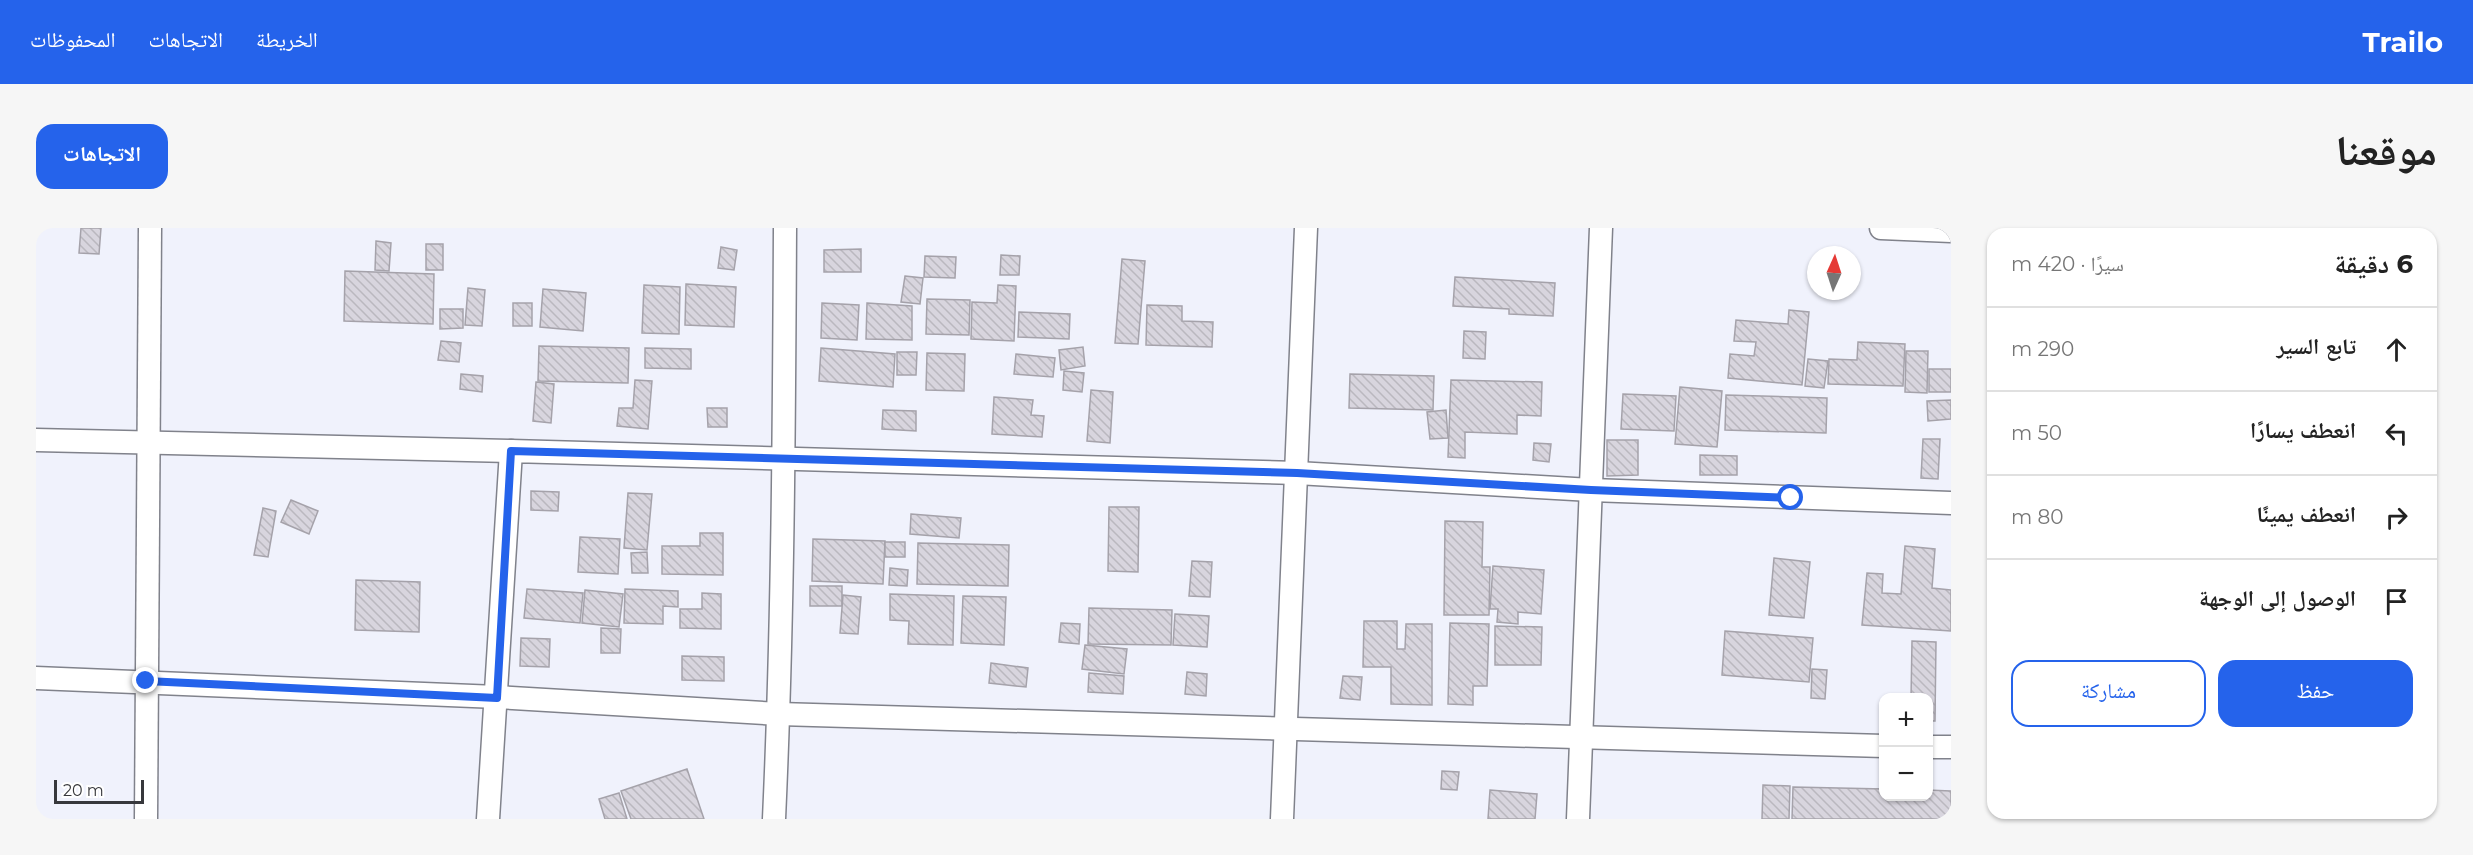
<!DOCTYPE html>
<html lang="ar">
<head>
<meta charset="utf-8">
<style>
	:root { --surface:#fff; --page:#f6f6f6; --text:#222; --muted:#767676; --line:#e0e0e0; --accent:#2563eb }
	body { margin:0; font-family:Montserrat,"Noto Naskh Arabic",sans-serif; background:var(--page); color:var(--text); direction:rtl }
	.controls { position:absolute; right:18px; bottom:18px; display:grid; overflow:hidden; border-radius:12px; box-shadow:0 2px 4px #0004 }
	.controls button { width:54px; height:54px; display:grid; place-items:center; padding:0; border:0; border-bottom:2px solid var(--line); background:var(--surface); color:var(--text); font:30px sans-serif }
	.compass { position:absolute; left:1771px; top:18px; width:54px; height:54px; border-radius:50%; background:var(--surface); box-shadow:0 2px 4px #0004; rotate:3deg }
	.scale { position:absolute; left:18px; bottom:15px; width:90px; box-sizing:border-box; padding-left:6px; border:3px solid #37383c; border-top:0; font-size:16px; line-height:21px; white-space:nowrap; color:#37383c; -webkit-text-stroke:4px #fff; paint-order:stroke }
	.stop { position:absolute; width:18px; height:18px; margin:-14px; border:4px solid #2563eb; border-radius:50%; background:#fff }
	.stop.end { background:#2563eb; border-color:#fff; box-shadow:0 2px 6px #0008 }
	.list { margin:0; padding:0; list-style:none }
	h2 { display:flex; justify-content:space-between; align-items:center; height:78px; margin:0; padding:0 24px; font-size:26px }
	h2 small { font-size:20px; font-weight:400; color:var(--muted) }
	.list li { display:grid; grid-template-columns:39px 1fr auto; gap:18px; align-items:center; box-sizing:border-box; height:84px; padding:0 24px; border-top:2px solid var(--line) }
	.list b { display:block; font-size:22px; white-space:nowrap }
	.list em { font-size:20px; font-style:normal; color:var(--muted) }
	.actions { display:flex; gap:12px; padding:18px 24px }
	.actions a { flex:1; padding:14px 0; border:2px solid var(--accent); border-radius:18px; text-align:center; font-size:21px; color:var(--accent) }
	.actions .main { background:var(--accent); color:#fff }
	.icon { flex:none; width:33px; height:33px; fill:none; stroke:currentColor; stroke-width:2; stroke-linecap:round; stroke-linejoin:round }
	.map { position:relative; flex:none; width:1915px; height:591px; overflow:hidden; direction:ltr; border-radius:18px }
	header { display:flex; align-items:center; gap:36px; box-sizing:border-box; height:84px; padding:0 30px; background:var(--accent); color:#fff }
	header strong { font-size:28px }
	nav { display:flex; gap:33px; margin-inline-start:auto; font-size:21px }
	.intro { display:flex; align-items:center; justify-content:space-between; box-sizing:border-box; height:144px; padding:0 36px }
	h1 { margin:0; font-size:42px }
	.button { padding:15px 27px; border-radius:18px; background:var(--accent); color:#fff; font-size:21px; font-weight:700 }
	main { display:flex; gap:36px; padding:0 36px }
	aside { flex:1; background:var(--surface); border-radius:18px; box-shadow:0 2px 4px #0004 }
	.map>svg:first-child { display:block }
	.building { fill:url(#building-back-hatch); stroke:#a5a2aa; stroke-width:1.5 }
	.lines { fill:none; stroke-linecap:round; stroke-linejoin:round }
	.street-casing { stroke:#80828b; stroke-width:25 }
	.street { stroke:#fff; stroke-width:22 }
	.route { stroke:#2563eb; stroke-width:8 }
</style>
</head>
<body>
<header>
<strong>Trailo</strong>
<nav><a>الخريطة</a><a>الاتجاهات</a><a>المحفوظات</a></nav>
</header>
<div class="intro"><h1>موقعنا</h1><a class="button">الاتجاهات</a></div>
<main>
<aside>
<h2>6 دقيقة<small>سيرًا · 420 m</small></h2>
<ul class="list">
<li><svg class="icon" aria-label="ahead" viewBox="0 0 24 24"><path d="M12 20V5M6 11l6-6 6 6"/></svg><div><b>تابع السير</b></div><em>290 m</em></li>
<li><svg class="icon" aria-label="left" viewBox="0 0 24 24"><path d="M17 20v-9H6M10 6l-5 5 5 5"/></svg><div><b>انعطف يسارًا</b></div><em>50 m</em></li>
<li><svg class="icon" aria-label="right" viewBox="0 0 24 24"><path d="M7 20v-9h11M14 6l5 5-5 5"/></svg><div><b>انعطف يمينًا</b></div><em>80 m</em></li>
<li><svg class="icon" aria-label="arrive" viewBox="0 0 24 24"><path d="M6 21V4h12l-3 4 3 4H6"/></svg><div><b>الوصول إلى الوجهة</b></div></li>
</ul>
<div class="actions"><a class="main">حفظ</a><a>مشاركة</a></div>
</aside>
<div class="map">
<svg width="1915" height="591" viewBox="0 0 1915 591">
	<defs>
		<pattern id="building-back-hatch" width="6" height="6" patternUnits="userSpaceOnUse" patternTransform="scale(1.5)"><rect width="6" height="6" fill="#d8d5de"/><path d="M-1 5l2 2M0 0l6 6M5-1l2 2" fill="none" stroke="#bab8bf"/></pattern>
	</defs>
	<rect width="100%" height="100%" fill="#f0f2fc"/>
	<g class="building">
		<path d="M 45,0 L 65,0 L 63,26 L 43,25 Z"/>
		<path d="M 340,13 L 355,15 L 353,43 L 339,42 Z"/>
		<rect x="390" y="16" width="17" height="26"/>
		<path d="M 685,19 L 701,22 L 698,42 L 682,40 Z"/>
		<path d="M 825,21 L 825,44 L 788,44 L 788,22 Z"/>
		<path d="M 965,27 L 984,28 L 983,47 L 964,47 Z"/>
		<path d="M 889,28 L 920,29 L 919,50 L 888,49 Z"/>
		<path d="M 1086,31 L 1109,33 L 1102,116 L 1079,115 Z"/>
		<path d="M 309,43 L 398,46 L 397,96 L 308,93 Z"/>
		<path d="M 869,48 L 887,50 L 884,76 L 865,74 Z"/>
		<path d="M 1419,49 L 1519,55 L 1517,88 L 1473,86 L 1473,81 L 1417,78 Z"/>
		<path d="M 650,56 L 700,59 L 698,99 L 649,97 Z"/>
		<path d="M 608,57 L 644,59 L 643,106 L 606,105 Z"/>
		<path d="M 962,57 L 980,58 L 978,113 L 935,111 L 936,74 L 961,75 Z"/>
		<path d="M 432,60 L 449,62 L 446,98 L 429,97 Z"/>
		<path d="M 507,61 L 550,65 L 547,103 L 504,99 Z"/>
		<path d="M 891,71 L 934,72 L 933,107 L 890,106 Z"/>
		<rect x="477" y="75" width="19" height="23"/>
		<path d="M 786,75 L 823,77 L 821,112 L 785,110 Z"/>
		<path d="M 831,75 L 876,78 L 876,112 L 830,111 Z"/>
		<path d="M 1111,77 L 1146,78 L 1146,93 L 1177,94 L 1176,119 L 1110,117 Z"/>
		<path d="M 404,81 L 427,81 L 427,100 L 404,101 Z"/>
		<path d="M 1753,82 L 1773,84 L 1766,157 L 1692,150 L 1694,126 L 1718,128 L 1720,114 L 1698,113 L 1700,92 L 1752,96 Z"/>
		<path d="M 983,84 L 1034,86 L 1033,111 L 982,109 Z"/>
		<path d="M 1428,103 L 1450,104 L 1449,131 L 1427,130 Z"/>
		<path d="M 405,113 L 425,115 L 423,134 L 402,132 Z"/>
		<path d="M 1822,114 L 1869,116 L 1867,158 L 1792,156 L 1793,131 L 1821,132 Z"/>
		<path d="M 503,118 L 593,120 L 592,155 L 502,153 Z"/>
		<path d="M 1047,119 L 1049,138 L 1025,142 L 1023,122 Z"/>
		<path d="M 609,120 L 655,121 L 655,141 L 609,140 Z"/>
		<path d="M 785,120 L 859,126 L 857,159 L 783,153 Z"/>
		<path d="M 1870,123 L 1892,123 L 1891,165 L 1869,164 Z"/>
		<path d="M 861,124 L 881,124 L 880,147 L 861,147 Z"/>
		<path d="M 891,125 L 929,126 L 928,163 L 890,162 Z"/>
		<path d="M 980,126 L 1019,130 L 1017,149 L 978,146 Z"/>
		<path d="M 1772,131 L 1792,133 L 1788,160 L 1769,158 Z"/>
		<rect x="1893" y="141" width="22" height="23"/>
		<path d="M 1028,143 L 1048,145 L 1046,164 L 1027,162 Z"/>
		<path d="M 425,146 L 447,148 L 446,164 L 424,161 Z"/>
		<path d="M 1314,146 L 1398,148 L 1397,182 L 1313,180 Z"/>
		<path d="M 599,152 L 616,153 L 612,201 L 581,198 L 583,180 L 597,180 Z"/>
		<path d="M 1415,152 L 1506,154 L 1505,188 L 1481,187 L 1481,206 L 1429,204 L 1429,230 L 1412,229 Z"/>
		<path d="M 500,154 L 518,156 L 515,195 L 497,193 Z"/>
		<path d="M 1644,159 L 1686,163 L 1681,219 L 1639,216 Z"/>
		<path d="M 1055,162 L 1077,164 L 1074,215 L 1051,213 Z"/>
		<path d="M 1587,166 L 1640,168 L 1638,203 L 1585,201 Z"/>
		<path d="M 1690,167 L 1791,170 L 1790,205 L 1689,202 Z"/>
		<path d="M 958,169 L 997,172 L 995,187 L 1008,188 L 1006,209 L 956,206 Z"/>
		<path d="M 1915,172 L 1915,191 L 1892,193 L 1891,173 Z"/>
		<path d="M 671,180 L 691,180 L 691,199 L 672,199 Z"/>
		<path d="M 847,182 L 880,183 L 880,203 L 846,201 Z"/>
		<path d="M 1410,182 L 1412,210 L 1394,211 L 1391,184 Z"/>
		<path d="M 1887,211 L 1904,211 L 1902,251 L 1885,250 Z"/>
		<path d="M 1571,212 L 1602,212 L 1602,247 L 1571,248 Z"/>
		<path d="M 1498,215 L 1515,216 L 1513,234 L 1497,232 Z"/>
		<path d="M 1664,227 L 1701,228 L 1701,247 L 1664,247 Z"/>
		<path d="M 495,263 L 523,264 L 522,283 L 495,282 Z"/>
		<path d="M 592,265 L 616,266 L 611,322 L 588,320 Z"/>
		<path d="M 255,272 L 282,283 L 273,306 L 245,294 Z"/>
		<path d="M 1073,279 L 1103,279 L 1102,344 L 1072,343 Z"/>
		<path d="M 227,280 L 240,283 L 232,329 L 218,327 Z"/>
		<path d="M 875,286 L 925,290 L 923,310 L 874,306 Z"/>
		<path d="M 1409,293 L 1447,294 L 1446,339 L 1454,339 L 1453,387 L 1408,387 Z"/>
		<path d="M 664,305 L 687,305 L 687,347 L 626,346 L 626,318 L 664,318 Z"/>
		<path d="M 544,309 L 584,311 L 582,346 L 542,344 Z"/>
		<path d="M 777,311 L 849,313 L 847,356 L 776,353 Z"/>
		<rect x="849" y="314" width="20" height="15"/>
		<path d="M 882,315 L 973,317 L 972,358 L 881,356 Z"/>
		<path d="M 1869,318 L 1899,321 L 1896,360 L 1915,362 L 1915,403 L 1826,397 L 1831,345 L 1847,346 L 1846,365 L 1865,366 Z"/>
		<path d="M 611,324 L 612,345 L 596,345 L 595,325 Z"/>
		<path d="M 1738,330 L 1774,334 L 1768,390 L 1733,387 Z"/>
		<path d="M 1156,333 L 1176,334 L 1174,369 L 1153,368 Z"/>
		<path d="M 1457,338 L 1508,342 L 1505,386 L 1482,384 L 1482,396 L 1461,394 L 1462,381 L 1454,381 Z"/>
		<path d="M 854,340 L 872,342 L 871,358 L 853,357 Z"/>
		<path d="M 320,352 L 384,354 L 383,404 L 319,402 Z"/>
		<rect x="774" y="358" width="32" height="20"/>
		<path d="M 491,361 L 547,365 L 544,395 L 488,390 Z"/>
		<path d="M 589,361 L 642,363 L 642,379 L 627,378 L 627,396 L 588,395 Z"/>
		<path d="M 549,362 L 587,366 L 583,399 L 546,395 Z"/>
		<path d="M 666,365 L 685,366 L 685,401 L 644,400 L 644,381 L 666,381 Z"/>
		<path d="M 854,366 L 918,368 L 917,417 L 872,416 L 873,393 L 854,392 Z"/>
		<path d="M 807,367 L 825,369 L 822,406 L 804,405 Z"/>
		<path d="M 927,368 L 970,369 L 968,417 L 925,415 Z"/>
		<path d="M 1053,380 L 1136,382 L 1135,417 L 1052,416 Z"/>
		<path d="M 1139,386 L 1173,388 L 1171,419 L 1137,417 Z"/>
		<path d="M 1328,393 L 1361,393 L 1361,421 L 1369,421 L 1370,396 L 1396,396 L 1396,477 L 1355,476 L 1355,439 L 1327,439 Z"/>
		<path d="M 1025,395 L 1044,396 L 1043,416 L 1023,414 Z"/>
		<path d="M 1414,395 L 1453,396 L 1451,458 L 1437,458 L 1437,477 L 1412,476 Z"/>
		<path d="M 1459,398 L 1506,399 L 1505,437 L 1459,437 Z"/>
		<path d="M 565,400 L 585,401 L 584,425 L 565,425 Z"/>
		<path d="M 1689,403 L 1777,410 L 1773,454 L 1686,447 Z"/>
		<path d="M 485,410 L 514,411 L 513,439 L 484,438 Z"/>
		<path d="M 1876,413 L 1900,414 L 1899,493 L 1892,493 L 1892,470 L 1875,470 Z"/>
		<path d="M 1049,417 L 1091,421 L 1088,446 L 1046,441 Z"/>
		<path d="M 646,428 L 688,429 L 688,453 L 646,452 Z"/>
		<path d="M 955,435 L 992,440 L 990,459 L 953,455 Z"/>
		<path d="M 1776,441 L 1791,442 L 1789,471 L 1775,470 Z"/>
		<path d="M 1151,444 L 1171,446 L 1170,468 L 1149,466 Z"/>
		<path d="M 1053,445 L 1088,448 L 1087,466 L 1052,464 Z"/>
		<path d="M 1307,448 L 1326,449 L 1324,472 L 1304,470 Z"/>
		<path d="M 651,541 L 668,591 L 595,591 L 585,563 Z"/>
		<path d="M 1406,543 L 1423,544 L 1421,562 L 1405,561 Z"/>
		<path d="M 1727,557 L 1754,558 L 1753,591 L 1726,591 Z"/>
		<path d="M 1757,559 L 1848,561 L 1848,568 L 1892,568 L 1892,562 L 1915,563 L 1915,591 L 1756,591 Z"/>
		<path d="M 1454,562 L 1501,566 L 1499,591 L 1452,591 Z"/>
		<path d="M 583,565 L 591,591 L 569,591 L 563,571 Z"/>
	</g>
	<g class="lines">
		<g class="street-casing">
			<g id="street">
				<path d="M 1845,0 L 1915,3"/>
				<path d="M 0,212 L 475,223"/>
				<path d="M 0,450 L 461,469 L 743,486 L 1848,518"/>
				<path d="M 1892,519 L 1915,519"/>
				<path d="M 110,591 L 114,0"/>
				<path d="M 452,591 L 475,223 L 1261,245 L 1555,262 L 1915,275"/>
				<path d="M 738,591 C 747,394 748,197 749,0"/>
				<path d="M 1246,591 L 1270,0"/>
				<path d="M 1542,591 L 1565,0"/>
			</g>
		</g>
		<use href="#street" class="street"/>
	</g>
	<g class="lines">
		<path class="route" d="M 110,453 L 461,470 L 475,223 L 1261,245 L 1555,262 L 1755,270"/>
	</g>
</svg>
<div class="controls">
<button>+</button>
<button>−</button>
</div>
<svg class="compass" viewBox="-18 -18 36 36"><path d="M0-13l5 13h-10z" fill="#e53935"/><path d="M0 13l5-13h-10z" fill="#767676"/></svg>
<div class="scale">20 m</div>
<div class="stop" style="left:1755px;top:270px"></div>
<div class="stop end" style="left:110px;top:453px"></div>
</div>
</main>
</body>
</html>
